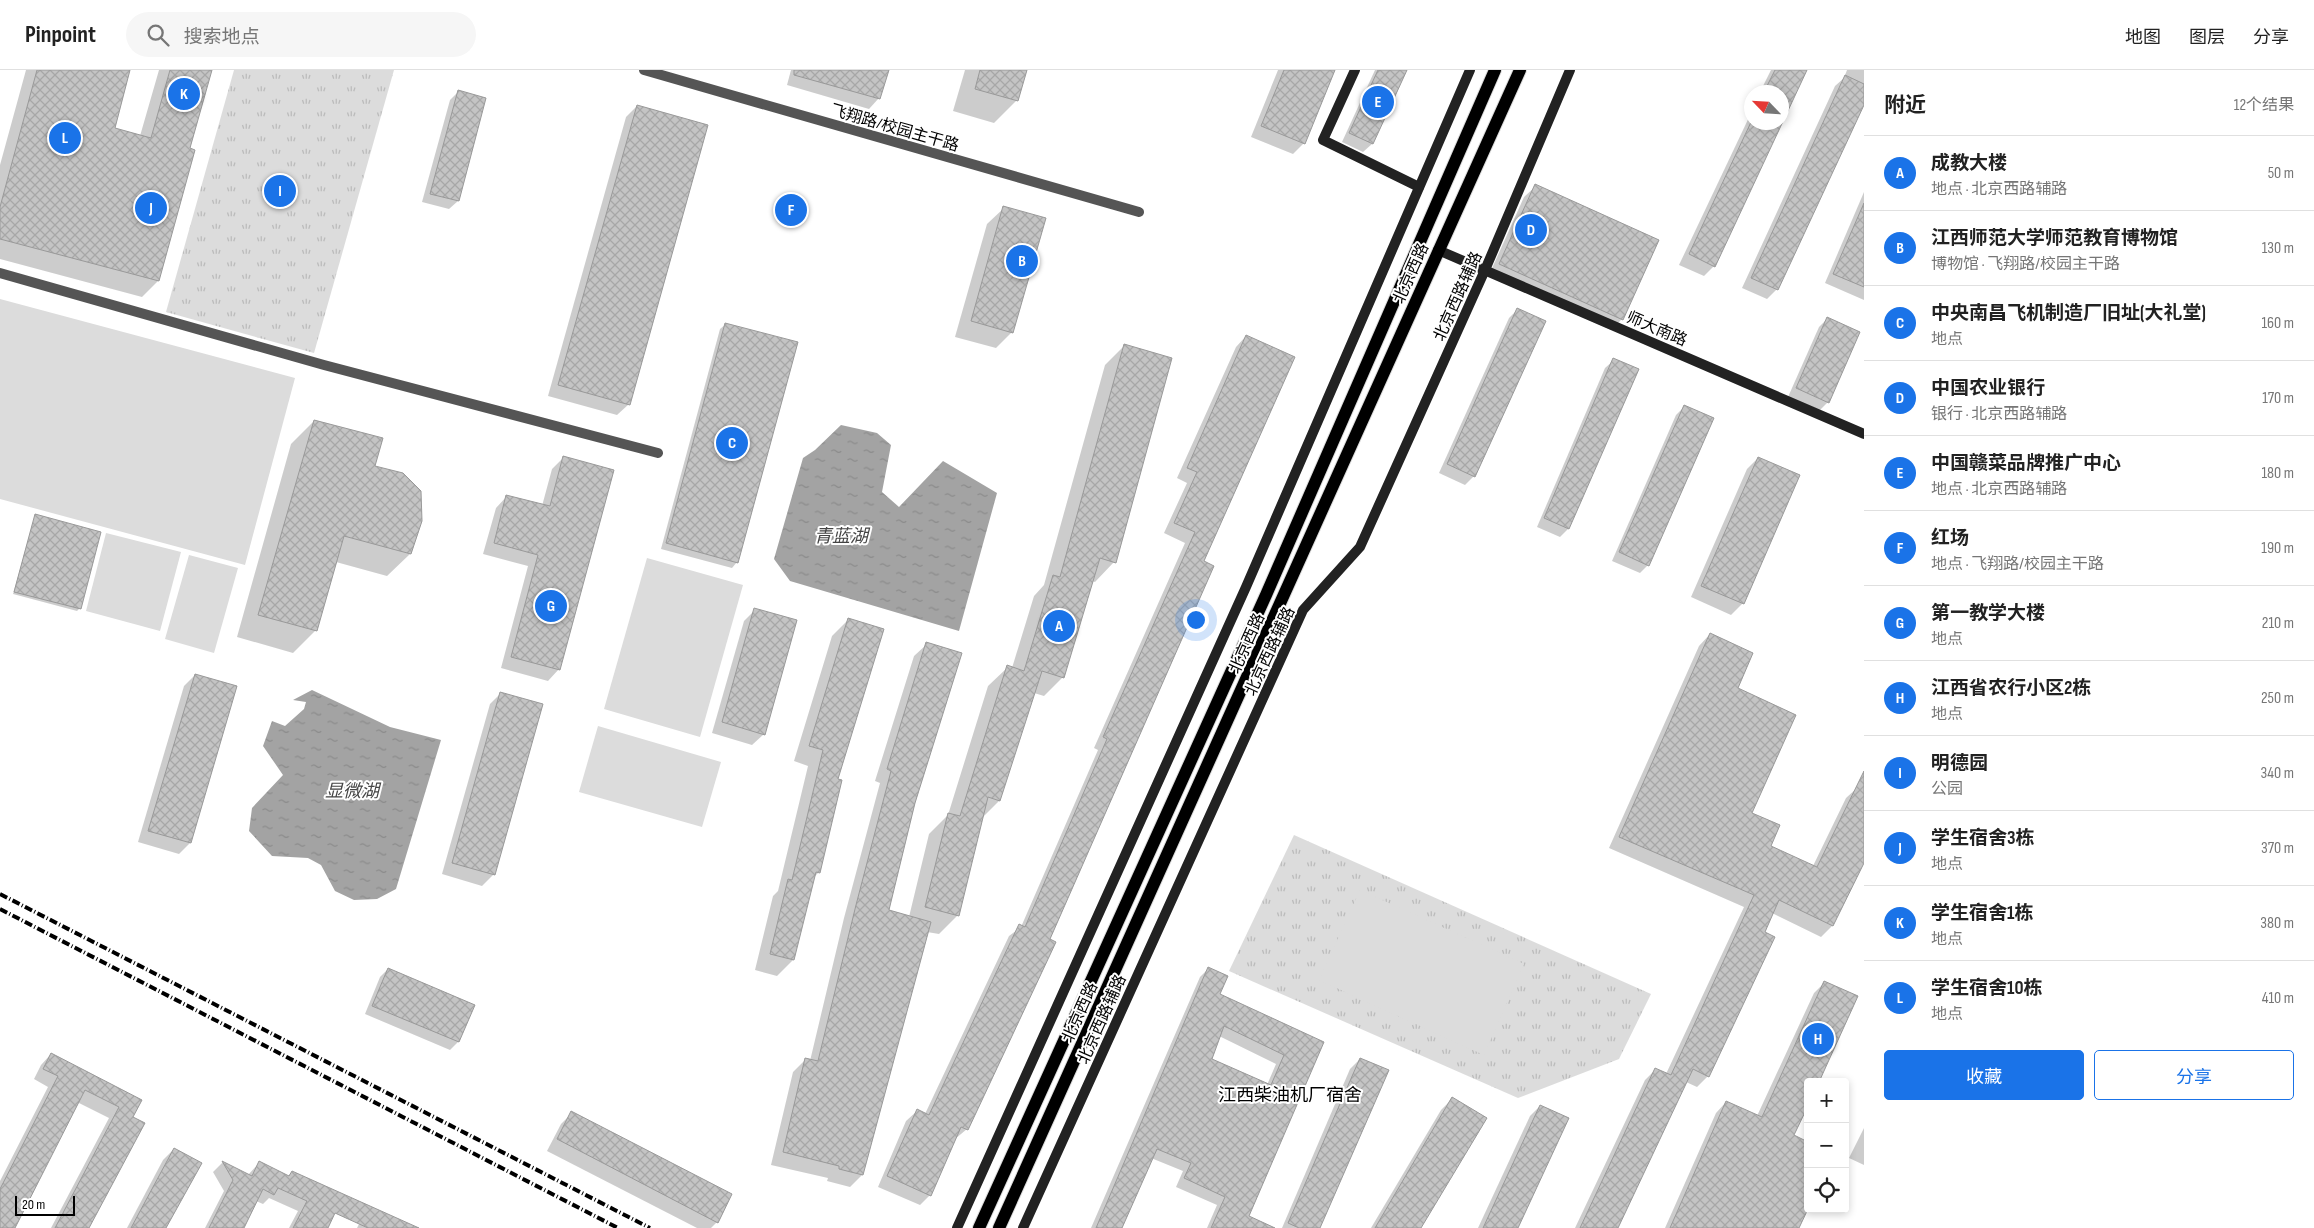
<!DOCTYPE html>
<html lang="zh">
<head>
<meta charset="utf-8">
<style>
	:root { --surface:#fff; --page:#f6f6f6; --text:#222; --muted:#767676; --line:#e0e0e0; --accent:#1a73e8 }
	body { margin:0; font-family:"Sofia Sans Condensed","Noto Sans SC",sans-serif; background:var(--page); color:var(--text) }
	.controls { position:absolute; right:15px; bottom:15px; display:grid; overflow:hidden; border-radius:5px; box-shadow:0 2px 8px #0003 }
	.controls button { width:45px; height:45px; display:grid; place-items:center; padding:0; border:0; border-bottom:1px solid var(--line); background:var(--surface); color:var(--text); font:25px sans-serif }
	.compass { position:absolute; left:1744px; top:15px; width:45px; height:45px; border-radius:50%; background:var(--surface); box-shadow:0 2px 8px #0003; rotate:295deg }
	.scale { position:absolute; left:15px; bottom:12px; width:60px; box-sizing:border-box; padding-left:5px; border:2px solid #000; border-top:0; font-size:14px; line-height:18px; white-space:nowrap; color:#000; -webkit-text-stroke:4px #fff; paint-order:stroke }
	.you { position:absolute; left:1195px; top:549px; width:18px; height:18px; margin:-12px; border:4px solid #fff; border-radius:50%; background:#1a73e8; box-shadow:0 0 0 8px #1a73e833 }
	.badge { display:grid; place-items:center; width:32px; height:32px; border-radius:50%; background:var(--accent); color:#fff; font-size:16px; font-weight:700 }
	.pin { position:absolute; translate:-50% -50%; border:2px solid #fff; box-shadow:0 1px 5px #0006 }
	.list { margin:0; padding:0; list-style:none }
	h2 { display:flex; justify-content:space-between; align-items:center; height:65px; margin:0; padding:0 20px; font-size:21px }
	h2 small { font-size:16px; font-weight:400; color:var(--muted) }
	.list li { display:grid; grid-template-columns:32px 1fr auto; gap:15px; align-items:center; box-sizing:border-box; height:75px; padding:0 20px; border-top:1px solid var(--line) }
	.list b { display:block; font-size:19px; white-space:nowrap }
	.list p { margin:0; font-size:16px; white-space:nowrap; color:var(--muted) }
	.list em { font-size:16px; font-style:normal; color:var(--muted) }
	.actions { display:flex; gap:10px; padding:15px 20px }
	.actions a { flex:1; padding:11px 0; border:1px solid var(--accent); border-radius:5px; text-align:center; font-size:18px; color:var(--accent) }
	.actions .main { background:var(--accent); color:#fff }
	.icon { flex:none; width:28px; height:28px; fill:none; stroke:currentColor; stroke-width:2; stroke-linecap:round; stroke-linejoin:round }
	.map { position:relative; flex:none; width:1864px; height:1158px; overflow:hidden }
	header { display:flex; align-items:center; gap:30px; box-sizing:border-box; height:70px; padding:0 25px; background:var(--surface); border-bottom:1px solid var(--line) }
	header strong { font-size:24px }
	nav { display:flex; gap:28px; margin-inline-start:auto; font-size:18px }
	.search { width:350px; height:45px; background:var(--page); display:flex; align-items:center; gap:12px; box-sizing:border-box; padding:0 18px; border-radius:28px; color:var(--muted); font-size:19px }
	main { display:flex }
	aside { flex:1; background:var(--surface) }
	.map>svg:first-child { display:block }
	.park { fill:url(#park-tufts) }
	.garden { fill:#dcdcdc }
	.water { fill:url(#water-ripples) }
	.shadow { fill:#0003; fill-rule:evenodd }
	.building { fill:url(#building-cross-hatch); stroke:#999; fill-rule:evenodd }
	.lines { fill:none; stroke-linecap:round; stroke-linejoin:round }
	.primary-casing { stroke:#dbdbdb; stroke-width:14 }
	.street { stroke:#555; stroke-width:10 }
	.secondary { stroke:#222; stroke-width:10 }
	.primary { stroke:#000; stroke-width:12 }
	.rail { stroke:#000; stroke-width:4; stroke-dasharray:8 2.5 1 2.5; stroke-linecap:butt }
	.labels { text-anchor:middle; stroke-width:4; stroke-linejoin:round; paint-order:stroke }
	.street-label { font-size:16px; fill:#000; stroke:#fff }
	.water-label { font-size:18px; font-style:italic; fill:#444; stroke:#fff }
	.neighbourhood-label { font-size:18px; fill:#000; stroke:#fff }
</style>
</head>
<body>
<header>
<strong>Pinpoint</strong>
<div class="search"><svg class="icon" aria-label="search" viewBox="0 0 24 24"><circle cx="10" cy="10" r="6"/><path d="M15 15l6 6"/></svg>搜索地点</div>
<nav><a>地图</a><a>图层</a><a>分享</a></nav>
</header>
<main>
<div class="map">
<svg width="1864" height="1158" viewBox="0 0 1864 1158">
	<defs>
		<pattern id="park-tufts" width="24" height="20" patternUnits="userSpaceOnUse" patternTransform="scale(1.25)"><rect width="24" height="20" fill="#dcdcdc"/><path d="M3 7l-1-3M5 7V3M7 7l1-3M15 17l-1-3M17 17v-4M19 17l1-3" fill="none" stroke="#bbb"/></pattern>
		<pattern id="water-ripples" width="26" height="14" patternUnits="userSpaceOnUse" patternTransform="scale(1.25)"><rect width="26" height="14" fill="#a3a3a3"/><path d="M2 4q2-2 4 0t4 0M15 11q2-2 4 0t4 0" fill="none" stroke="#8b8b8b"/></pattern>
		<pattern id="building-cross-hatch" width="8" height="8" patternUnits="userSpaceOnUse" patternTransform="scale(1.25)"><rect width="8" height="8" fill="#c4c4c4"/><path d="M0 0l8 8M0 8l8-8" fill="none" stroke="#a7a7a7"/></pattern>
	</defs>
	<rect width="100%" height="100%" fill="#fff"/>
	<g class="park">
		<path d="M 234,0 L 394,0 L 314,283 L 166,242 Z"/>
		<path d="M 1294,765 L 1651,924 L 1619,989 L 1518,1028 L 1229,901 Z"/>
	</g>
	<g class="garden">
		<path d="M 0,229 L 295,308 L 245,495 L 0,429 Z"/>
		<path d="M 106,463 L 181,482 L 160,561 L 86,541 Z"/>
		<path d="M 189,485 L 238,498 L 214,583 L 165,569 Z"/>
		<path d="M 647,488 L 743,515 L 700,667 L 604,639 Z"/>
		<path d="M 598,656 L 721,692 L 702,757 L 579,722 Z"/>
		<path d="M 1360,820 L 1524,894 L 1484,985 L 1319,910 Z"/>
	</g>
	<g class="water">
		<path d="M 841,355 L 877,363 L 891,375 L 882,422 L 899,437 L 943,391 L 997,423 L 959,561 L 790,511 L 774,489 L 803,388 L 815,380 Z"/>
		<path d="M 312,620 L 390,657 L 441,670 L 396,819 L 377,829 L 354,830 L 335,821 L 321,795 L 308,788 L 272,786 L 249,761 L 252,738 L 283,705 L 263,676 L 272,651 L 285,656 L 304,639 L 306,632 L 293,630 Z"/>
	</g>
	<g class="shadow">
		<path d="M 26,0 L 129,0 L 113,59 L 140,66 L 159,0 L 211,0 L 189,79 L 158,211 L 142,227 L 0,189 L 0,95 Z"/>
		<path d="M 791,0 L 887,0 L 879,28 L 869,39 L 787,15 Z"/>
		<path d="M 965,0 L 1026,0 L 1017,30 L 994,53 L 953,41 Z"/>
		<path d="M 1278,0 L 1334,0 L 1304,73 L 1293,84 L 1251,67 Z"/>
		<path d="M 1375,0 L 1406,0 L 1372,74 L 1363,82 L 1342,72 Z"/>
		<path d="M 1771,0 L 1806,0 L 1782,52 L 1782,22 L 1760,22 Z"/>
		<path d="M 1847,0 L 1864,0 L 1864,32 L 1777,219 L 1767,229 L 1742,218 L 1835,16 L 1844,8 Z"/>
		<path d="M 458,22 L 458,131 L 449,139 L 422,132 L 450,30 Z"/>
		<path d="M 637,36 L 629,334 L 617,345 L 548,326 L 626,47 Z"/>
		<path d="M 1752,41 L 1752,52 L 1714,196 L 1704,206 L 1679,195 Z"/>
		<path d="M 1536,116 L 1622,249 L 1611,260 L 1489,205 L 1524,127 Z"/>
		<path d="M 1864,122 L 1864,230 L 1825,213 Z"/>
		<path d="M 1004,138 L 1012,262 L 996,278 L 955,267 L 987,154 Z"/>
		<path d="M 1517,240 L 1544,251 L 1474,406 L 1465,415 L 1439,403 L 1509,248 Z"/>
		<path d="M 1827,249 L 1828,332 L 1820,340 L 1788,327 L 1819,257 Z"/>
		<path d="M 726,254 L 737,492 L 732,498 L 661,479 L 720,259 Z"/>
		<path d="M 1246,266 L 1202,492 L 967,1059 L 955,1069 L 930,1125 L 920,1135 L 878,1117 L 906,1051 L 917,1041 L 925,1044 L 1009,866 L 1021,857 L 1098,680 L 1094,678 L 1185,473 L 1164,463 L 1187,413 L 1177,408 L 1236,277 Z"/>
		<path d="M 1124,276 L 1114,492 L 1095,512 L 1092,511 L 1063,607 L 1044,626 L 1034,623 L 999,731 L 981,749 L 958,845 L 939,864 L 927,862 L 862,1105 L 850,1117 L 827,1111 L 828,1108 L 771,1095 L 793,1002 L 805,990 L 810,991 L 844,848 L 880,713 L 875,711 L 914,586 L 927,574 L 960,583 L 915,733 L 887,841 L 909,847 L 929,764 L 948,745 L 988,616 L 1008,597 L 1012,598 L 1034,526 L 1044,515 L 1105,295 Z"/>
		<path d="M 1614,290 L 1637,300 L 1568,459 L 1560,467 L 1537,457 L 1605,298 Z"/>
		<path d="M 1684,337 L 1648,495 L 1640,503 L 1612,491 L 1676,345 Z"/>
		<path d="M 314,351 L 374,397 L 421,451 L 410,484 L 387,506 L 336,492 L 316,560 L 293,583 L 237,567 L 291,374 Z"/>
		<path d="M 563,388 L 559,599 L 548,611 L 501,598 L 528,496 L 483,484 L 496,438 L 507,426 L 542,436 L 552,399 Z"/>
		<path d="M 1758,388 L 1799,406 L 1742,534 L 1731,545 L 1691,527 L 1747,399 Z"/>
		<path d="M 35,446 L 80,538 L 77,541 L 13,524 Z"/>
		<path d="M 755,540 L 764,664 L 752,675 L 712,663 L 744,551 Z"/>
		<path d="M 848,550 L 837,710 L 819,802 L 814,807 L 793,890 L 777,906 L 755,900 L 773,826 L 778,821 L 808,696 L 794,691 L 832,566 Z"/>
		<path d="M 1710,564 L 1736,619 L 1750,743 L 1769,776 L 1813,796 L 1846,728 L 1858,717 L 1864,720 L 1864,790 L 1832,856 L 1821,867 L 1772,843 L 1708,1006 L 1697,1017 L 1686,1012 L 1617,1158 L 1575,1158 L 1645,1010 L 1656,999 L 1666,1004 L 1744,837 L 1609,778 L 1699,576 Z"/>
		<path d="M 195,605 L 236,617 L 190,773 L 179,784 L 138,772 L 184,616 Z"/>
		<path d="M 501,623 L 542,635 L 493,805 L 482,816 L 442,804 L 490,634 Z"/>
		<path d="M 388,899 L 474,935 L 458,972 L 450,980 L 365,944 L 380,907 Z"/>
		<path d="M 1208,899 L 1218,925 L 1323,973 L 1247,1147 L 1246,1158 L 1207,1158 L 1217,1135 L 1176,1117 L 1183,1101 L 1151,1088 L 1121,1158 L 1091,1158 L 1200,907 ZM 1219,966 L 1276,994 L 1267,1015 L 1211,990 Z"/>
		<path d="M 1825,912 L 1808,1012 L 1792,1066 L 1798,1158 L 1665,1158 L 1716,1043 L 1726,1032 L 1757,1046 L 1814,923 Z"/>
		<path d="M 51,984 L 140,1030 L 132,1047 L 88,1158 L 51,1158 L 109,1048 L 77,1032 L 13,1158 L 0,1158 L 0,1111 L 48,1017 L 34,1009 L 41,995 Z"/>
		<path d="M 1360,989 L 1319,1158 L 1282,1158 L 1350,999 Z"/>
		<path d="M 1452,1029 L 1420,1158 L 1371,1158 L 1441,1040 Z"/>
		<path d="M 1540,1036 L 1517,1158 L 1478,1158 L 1530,1046 Z"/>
		<path d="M 572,1043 L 717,1152 L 711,1158 L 697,1158 L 547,1081 L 561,1054 Z"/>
		<path d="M 1864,1058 L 1864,1095 L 1849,1088 Z"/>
		<path d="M 174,1079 L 165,1158 L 127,1158 L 163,1090 Z"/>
		<path d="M 223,1092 L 248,1105 L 259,1093 L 287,1107 L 292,1102 L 326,1158 L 289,1158 L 298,1141 L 269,1128 L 263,1134 L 256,1131 L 242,1158 L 205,1158 L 224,1121 L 213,1102 Z"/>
		<path d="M 362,1148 L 410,1158 L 357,1158 Z"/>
	</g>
	<g class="building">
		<path d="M 37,0 L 130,0 L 115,58 L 151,68 L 170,0 L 212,0 L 190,78 L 195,80 L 159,211 L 0,169 L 0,137 Z"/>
		<path d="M 794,0 L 889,0 L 880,29 L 794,5 Z"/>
		<path d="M 980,0 L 1027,0 L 1018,31 L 975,19 Z"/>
		<path d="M 1284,0 L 1335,0 L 1305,74 L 1261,56 Z"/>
		<path d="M 1378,0 L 1407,0 L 1373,74 L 1349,63 Z"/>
		<path d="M 1775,0 L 1807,0 L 1715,197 L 1689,184 L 1752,50 L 1752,52 L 1782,52 L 1782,22 L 1764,22 Z"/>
		<path d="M 1845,5 L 1864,14 L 1864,35 L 1778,220 L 1751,208 Z"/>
		<path d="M 458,20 L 486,28 L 459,131 L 430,124 Z"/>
		<path d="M 637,35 L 708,55 L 630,335 L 558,315 Z"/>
		<path d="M 1535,114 L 1659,170 L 1623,250 L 1499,194 Z"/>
		<path d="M 1864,133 L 1864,217 L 1833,204 Z"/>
		<path d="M 1003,136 L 1046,148 L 1013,263 L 971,251 Z"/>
		<path d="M 1517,238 L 1546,251 L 1475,407 L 1447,394 Z"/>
		<path d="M 1827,247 L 1860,262 L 1829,333 L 1796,318 Z"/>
		<path d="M 725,253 L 798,272 L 738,493 L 666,473 Z"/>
		<path d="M 1246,265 L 1295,287 L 1204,491 L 1214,496 L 1050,869 L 1056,872 L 968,1060 L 961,1057 L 931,1126 L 887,1106 L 917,1039 L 929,1045 L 1019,854 L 1025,857 L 1107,669 L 1103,667 L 1195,462 L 1174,453 L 1197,402 L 1187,398 Z"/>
		<path d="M 1124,274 L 1172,288 L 1116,493 L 1100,488 L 1064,608 L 1042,601 L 1000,731 L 988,727 L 959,846 L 925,837 L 948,743 L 960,746 L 1007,595 L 1024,601 L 1053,505 L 1060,507 Z"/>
		<path d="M 1613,288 L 1639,299 L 1569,459 L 1544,448 Z"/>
		<path d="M 1684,335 L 1714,348 L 1649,496 L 1619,482 Z"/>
		<path d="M 314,350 L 383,368 L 375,396 L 403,403 L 421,421 L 422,451 L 411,484 L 344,466 L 317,561 L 258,545 Z"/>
		<path d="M 563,386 L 614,400 L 560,600 L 511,587 L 538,485 L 494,473 L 506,425 L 550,436 Z"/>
		<path d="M 1758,387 L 1800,405 L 1744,534 L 1701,516 Z"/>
		<path d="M 35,444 L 101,462 L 81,539 L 14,522 Z"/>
		<path d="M 754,538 L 797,550 L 765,665 L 722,652 Z"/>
		<path d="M 848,548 L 884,559 L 838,709 L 842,710 L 820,803 L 816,802 L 794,890 L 770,884 L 788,809 L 792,810 L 823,680 L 809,676 Z"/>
		<path d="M 1710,563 L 1753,583 L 1738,618 L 1796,645 L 1752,743 L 1780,755 L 1771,776 L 1817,797 L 1864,701 L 1864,793 L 1833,856 L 1779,830 L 1765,862 L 1775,867 L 1709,1007 L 1693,999 L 1618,1158 L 1580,1158 L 1655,998 L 1671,1005 L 1754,825 L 1619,767 Z"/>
		<path d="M 926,572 L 962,583 L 915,733 L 889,840 L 931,852 L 863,1105 L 839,1099 L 839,1096 L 783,1082 L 805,988 L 818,991 L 856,835 L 891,701 L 887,699 Z"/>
		<path d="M 195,604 L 237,616 L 191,773 L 148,761 Z"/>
		<path d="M 500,622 L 543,634 L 495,805 L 452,793 Z"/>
		<path d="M 1208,897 L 1228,906 L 1220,924 L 1324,972 L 1249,1146 L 1275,1158 L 1211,1158 L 1225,1127 L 1184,1108 L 1191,1093 L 1157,1079 L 1122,1158 L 1096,1158 ZM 1224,956 L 1284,985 L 1271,1015 L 1212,989 Z"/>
		<path d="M 388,898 L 475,935 L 459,972 L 372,936 Z"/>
		<path d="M 1824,911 L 1858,926 L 1819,1012 L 1808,1012 L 1808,1036 L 1794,1065 L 1808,1072 L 1808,1139 L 1799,1158 L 1670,1158 L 1726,1031 L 1762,1047 Z"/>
		<path d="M 51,983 L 142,1030 L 133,1047 L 145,1053 L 89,1158 L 55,1158 L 119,1037 L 85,1020 L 15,1158 L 0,1158 L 0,1119 L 58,1006 L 43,999 Z"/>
		<path d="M 1360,988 L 1389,1000 L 1320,1158 L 1299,1158 L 1288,1153 Z"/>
		<path d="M 1452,1027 L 1487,1048 L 1421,1158 L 1375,1158 Z"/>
		<path d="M 1540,1035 L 1569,1048 L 1518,1158 L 1483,1158 Z"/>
		<path d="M 571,1041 L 732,1124 L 718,1153 L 557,1069 Z"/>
		<path d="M 174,1078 L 202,1093 L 166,1158 L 131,1158 Z"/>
		<path d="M 222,1091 L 252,1106 L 259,1091 L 289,1106 L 292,1101 L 419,1158 L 368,1158 L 335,1143 L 328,1158 L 293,1158 L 307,1131 L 278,1118 L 274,1125 L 263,1119 L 244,1158 L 209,1158 L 233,1110 Z"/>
	</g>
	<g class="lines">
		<g class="primary-casing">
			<g id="primary">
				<path d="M 979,1158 L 1266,525 L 1495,0"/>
				<path d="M 999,1158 L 1520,0"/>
			</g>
		</g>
		<g class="street">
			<path d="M 644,0 L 1139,142"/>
			<path d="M 0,203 L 324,295 L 658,383"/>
		</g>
		<g class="secondary">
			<path d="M 1355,0 L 1323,70 L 1419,117"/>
			<path d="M 1438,180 L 1864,364"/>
			<path d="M 957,1158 L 1246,517 L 1470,0"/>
			<path d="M 1023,1158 L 1303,540 L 1360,477 L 1485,200 L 1570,0"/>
		</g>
		<use href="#primary" class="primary"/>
		<g class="rail">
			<path d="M 0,824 L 650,1158"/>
			<path d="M 0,839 L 618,1158"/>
		</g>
	</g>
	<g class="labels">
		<g class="street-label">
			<text transform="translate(895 57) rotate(16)" y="6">飞翔路/校园主干路</text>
			<text transform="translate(1410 203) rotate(-66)" y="6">北京西路</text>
			<text transform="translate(1457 226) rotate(-66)" y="6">北京西路辅路</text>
			<text transform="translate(1657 258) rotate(23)" y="6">师大南路</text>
			<text transform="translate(1246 573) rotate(-66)" y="6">北京西路</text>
			<text transform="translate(1269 581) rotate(-65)" y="6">北京西路辅路</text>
			<text transform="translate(1079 942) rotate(-66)" y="6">北京西路</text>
			<text transform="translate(1101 949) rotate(-66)" y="6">北京西路辅路</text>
		</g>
		<g class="water-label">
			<text x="841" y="472">青蓝湖</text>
			<text x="352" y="727">显微湖</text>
		</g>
		<g class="neighbourhood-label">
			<text x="1290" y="1031">江西柴油机厂宿舍</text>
		</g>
	</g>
</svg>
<div class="controls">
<button>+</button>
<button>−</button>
<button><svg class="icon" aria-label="locate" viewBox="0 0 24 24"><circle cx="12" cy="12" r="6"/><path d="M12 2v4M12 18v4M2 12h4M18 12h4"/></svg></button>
</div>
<svg class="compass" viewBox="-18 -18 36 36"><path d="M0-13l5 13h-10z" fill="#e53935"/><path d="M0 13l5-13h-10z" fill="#767676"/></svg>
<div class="scale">20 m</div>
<div class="you"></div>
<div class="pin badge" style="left:1059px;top:556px">A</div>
<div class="pin badge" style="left:1022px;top:191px">B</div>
<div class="pin badge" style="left:732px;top:373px">C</div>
<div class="pin badge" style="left:1531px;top:160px">D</div>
<div class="pin badge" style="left:1378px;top:32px">E</div>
<div class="pin badge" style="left:791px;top:140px">F</div>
<div class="pin badge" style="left:551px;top:536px">G</div>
<div class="pin badge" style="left:1818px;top:969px">H</div>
<div class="pin badge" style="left:280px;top:121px">I</div>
<div class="pin badge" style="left:151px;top:138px">J</div>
<div class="pin badge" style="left:184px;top:24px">K</div>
<div class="pin badge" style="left:65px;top:68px">L</div>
</div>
<aside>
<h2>附近<small>12个结果</small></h2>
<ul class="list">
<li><span class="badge">A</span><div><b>成教大楼</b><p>地点 · 北京西路辅路</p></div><em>50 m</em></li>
<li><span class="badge">B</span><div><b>江西师范大学师范教育博物馆</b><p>博物馆 · 飞翔路/校园主干路</p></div><em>130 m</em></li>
<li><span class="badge">C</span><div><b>中央南昌飞机制造厂旧址(大礼堂)</b><p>地点</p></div><em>160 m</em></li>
<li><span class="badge">D</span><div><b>中国农业银行</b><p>银行 · 北京西路辅路</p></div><em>170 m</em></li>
<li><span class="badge">E</span><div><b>中国赣菜品牌推广中心</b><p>地点 · 北京西路辅路</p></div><em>180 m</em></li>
<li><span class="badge">F</span><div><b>红场</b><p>地点 · 飞翔路/校园主干路</p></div><em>190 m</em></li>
<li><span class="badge">G</span><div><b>第一教学大楼</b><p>地点</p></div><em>210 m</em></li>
<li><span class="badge">H</span><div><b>江西省农行小区2栋</b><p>地点</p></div><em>250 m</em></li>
<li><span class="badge">I</span><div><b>明德园</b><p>公园</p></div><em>340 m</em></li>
<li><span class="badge">J</span><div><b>学生宿舍3栋</b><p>地点</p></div><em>370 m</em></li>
<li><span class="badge">K</span><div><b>学生宿舍1栋</b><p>地点</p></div><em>380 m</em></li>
<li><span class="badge">L</span><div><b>学生宿舍10栋</b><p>地点</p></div><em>410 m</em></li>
</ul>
<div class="actions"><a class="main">收藏</a><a>分享</a></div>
</aside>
</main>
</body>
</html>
